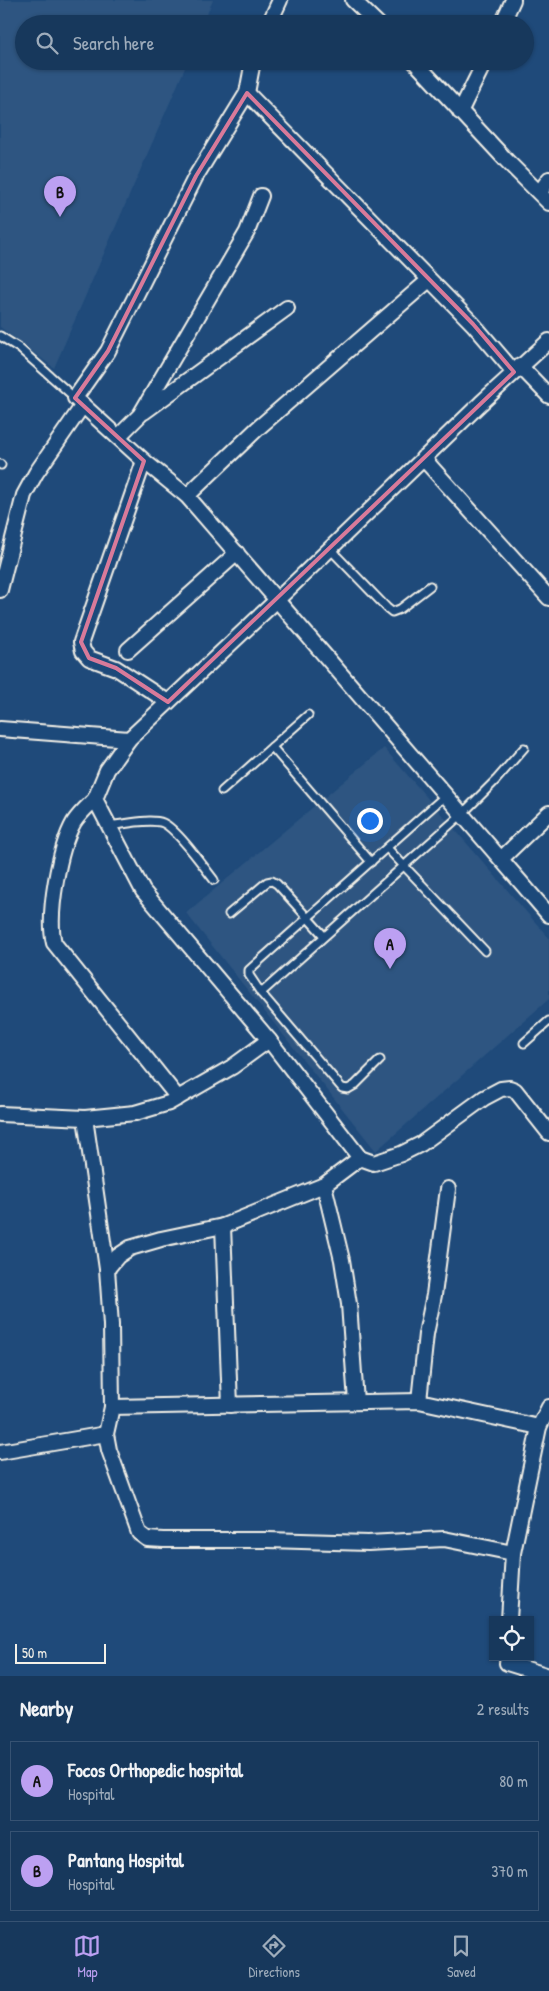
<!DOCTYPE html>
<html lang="en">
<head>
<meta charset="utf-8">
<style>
	:root { --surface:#17385c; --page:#203f62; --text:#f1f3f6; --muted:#9eacbb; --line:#365272; --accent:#bca0f2 }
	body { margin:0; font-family:"Patrick Hand",sans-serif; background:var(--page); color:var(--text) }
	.controls { position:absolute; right:15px; bottom:15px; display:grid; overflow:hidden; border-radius:0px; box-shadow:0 1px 4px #0004 }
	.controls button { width:45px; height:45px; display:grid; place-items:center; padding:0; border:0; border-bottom:1px solid var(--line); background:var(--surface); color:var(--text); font:25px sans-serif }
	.scale { position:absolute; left:15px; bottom:12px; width:91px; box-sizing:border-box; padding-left:5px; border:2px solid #f4f1e8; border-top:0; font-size:14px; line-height:18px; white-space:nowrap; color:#f4f1e8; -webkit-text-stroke:4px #1f4a7a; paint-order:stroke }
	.you { position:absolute; left:369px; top:820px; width:18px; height:18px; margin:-12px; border:4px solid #fff; border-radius:50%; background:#1a73e8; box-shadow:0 0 0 8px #1a73e833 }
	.badge { display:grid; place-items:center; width:32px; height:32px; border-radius:50%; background:var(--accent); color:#111; font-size:16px; font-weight:700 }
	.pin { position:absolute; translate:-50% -41px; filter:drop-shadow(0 1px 2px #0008) }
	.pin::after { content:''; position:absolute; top:26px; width:18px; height:15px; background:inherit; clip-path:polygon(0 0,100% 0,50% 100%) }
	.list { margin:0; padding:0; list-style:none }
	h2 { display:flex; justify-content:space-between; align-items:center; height:65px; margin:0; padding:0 20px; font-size:21px }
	h2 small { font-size:16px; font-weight:400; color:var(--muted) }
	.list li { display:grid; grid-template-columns:32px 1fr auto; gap:15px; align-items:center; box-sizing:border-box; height:80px; margin:0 10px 10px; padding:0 10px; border:1px solid var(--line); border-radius:0px }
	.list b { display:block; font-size:19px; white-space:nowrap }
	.list p { margin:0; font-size:16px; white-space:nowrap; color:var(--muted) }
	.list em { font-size:16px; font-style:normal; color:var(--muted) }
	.icon { flex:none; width:28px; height:28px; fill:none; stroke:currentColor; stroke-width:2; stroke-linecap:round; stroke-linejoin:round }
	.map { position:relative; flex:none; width:549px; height:1676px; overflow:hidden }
	.search { position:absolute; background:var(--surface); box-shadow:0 1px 4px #0004; left:15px; right:15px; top:15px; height:55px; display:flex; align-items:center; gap:12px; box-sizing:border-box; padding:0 18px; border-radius:28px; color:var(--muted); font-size:19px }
	.sheet { height:245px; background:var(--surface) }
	nav { display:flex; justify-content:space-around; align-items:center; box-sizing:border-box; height:70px; border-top:1px solid var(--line); background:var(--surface); font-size:14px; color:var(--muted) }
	nav a { display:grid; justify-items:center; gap:2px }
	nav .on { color:var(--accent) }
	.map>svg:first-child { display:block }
	.built { fill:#2d5581 }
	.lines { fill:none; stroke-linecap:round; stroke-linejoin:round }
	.service-casing { stroke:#f4f1e8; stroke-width:11 }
	.minor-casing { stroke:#f4f1e8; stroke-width:18 }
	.service { stroke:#1f4a7a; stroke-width:7 }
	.minor { stroke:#1f4a7a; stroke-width:14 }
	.marked { fill:none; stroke:#d87a9a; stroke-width:4; stroke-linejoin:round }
</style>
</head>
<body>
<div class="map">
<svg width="549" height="1676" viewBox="0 0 549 1676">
	<rect width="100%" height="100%" fill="#1f4a7a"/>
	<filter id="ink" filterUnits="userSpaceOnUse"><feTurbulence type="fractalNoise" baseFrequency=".02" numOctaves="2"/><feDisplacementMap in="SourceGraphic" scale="10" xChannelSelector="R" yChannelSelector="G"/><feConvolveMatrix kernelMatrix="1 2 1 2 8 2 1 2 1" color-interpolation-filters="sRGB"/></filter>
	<g filter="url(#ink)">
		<g class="built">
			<path d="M 0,0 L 213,0 L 203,24 L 24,24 L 24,61 L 188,61 L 54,368 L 0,327 Z"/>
			<path d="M 384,748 L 549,938 L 549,999 L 376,1151 L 186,913 Z"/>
		</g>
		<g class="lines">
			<g class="service-casing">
				<g id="service">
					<path d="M 0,336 L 19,348 L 75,398"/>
					<path d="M 0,464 L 1,465"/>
					<path d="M 330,549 L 387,608 L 392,612 L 400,609 L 430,586"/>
					<path d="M 272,747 L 371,862"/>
					<path d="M 222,791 L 308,715"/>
					<path d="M 446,795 L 249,970 L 249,975 L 261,993 L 462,814 L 496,780 L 524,748"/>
					<path d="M 109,826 C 123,824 151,818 163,823 C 177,829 204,867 214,880"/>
					<path d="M 387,848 L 485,951"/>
					<path d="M 229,914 L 267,882 L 272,881 L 277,884 L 324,936"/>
					<path d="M 261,993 L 342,1088 L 348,1089 L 355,1085 L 380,1060"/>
					<path d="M 524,1043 L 549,1021"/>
				</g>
			</g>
			<g class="minor-casing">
				<g id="minor">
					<path d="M 353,0 L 378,24"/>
					<path d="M 269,24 L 280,0"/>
					<path d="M 502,24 L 513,0"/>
					<path d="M 253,61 L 247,93 L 196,176 L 108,351 L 75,398 L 144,461 L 187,496 L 549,915"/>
					<path d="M 414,61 L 506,160 L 549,203"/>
					<path d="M 247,93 L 473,324 L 514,372"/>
					<path d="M 460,112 L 485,61"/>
					<path d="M 540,192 L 549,179"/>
					<path d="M 549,341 L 481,403 L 278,599 L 129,739 L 107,770 L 95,799 L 143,891 L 269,1040 L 360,1158 L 374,1163 L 401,1154 L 421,1144 L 484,1098 L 501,1089 L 510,1088 L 515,1090 L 549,1133"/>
					<path d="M 520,366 L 549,396"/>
					<path d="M 144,412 L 287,308"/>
					<path d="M 118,437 L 140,415 L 247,232 L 261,196"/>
					<path d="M 423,458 L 549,598"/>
					<path d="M 144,461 L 81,642 L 83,651 L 89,658 L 116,668 L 168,702"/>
					<path d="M 187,496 L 257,429 L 429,280"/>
					<path d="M 0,590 L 24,495 L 36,473 L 83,405"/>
					<path d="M 128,650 L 237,553"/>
					<path d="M 0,729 L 129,739"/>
					<path d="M 95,799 C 88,806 79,814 74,822 C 59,848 47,915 54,943 L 178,1098"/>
					<path d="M 501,859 L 549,813"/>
					<path d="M 0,1114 L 85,1118 L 135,1113 L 169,1103 L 232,1067 L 269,1040"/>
					<path d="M 85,1118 L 107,1269 L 111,1325 L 112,1407 L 106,1434 L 109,1450 L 139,1533 L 147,1539 L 163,1540 L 268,1540 L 368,1543 L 444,1539 L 513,1553"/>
					<path d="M 324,1185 L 342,1260 L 349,1304 L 356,1402"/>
					<path d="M 223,1226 L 230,1405"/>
					<path d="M 107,1269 L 118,1256 L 130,1248 L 161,1239 L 223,1226 L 324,1185 L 360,1158"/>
					<path d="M 419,1401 L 426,1334 L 434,1295 L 448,1189"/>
					<path d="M 112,1407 L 419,1401 L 539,1427"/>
					<path d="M 0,1452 L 106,1434"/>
					<path d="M 509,1620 L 513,1553 L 539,1427 L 549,1407"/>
					<path d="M 507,1663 L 549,1676"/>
				</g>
			</g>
			<use href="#service" class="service"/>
			<use href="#minor" class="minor"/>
		</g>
	</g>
	<path class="marked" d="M 247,93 L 473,324 L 514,372 L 168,702 L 116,668 L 89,658 L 81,642 L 144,461 L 75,398 L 108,351 L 196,176 Z"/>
</svg>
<div class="controls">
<button><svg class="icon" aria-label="locate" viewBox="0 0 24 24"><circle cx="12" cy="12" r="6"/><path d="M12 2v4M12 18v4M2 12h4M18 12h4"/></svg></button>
</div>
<div class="scale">50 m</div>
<div class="you"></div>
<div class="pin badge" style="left:390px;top:969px">A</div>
<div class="pin badge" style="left:60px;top:217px">B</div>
<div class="search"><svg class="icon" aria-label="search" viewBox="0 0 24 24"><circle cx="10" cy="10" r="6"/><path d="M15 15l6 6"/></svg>Search here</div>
</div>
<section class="sheet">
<h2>Nearby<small>2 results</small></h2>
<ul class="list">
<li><span class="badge">A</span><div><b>Focos Orthopedic hospital</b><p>Hospital</p></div><em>80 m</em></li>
<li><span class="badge">B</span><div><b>Pantang Hospital</b><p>Hospital</p></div><em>370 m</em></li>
</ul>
</section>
<nav>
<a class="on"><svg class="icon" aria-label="map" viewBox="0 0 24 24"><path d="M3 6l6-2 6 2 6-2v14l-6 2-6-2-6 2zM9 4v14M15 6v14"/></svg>Map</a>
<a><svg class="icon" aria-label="directions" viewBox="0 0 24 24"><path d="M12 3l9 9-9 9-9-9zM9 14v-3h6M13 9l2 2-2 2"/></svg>Directions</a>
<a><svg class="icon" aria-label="saved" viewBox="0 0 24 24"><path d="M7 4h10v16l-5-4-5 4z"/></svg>Saved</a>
</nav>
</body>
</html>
